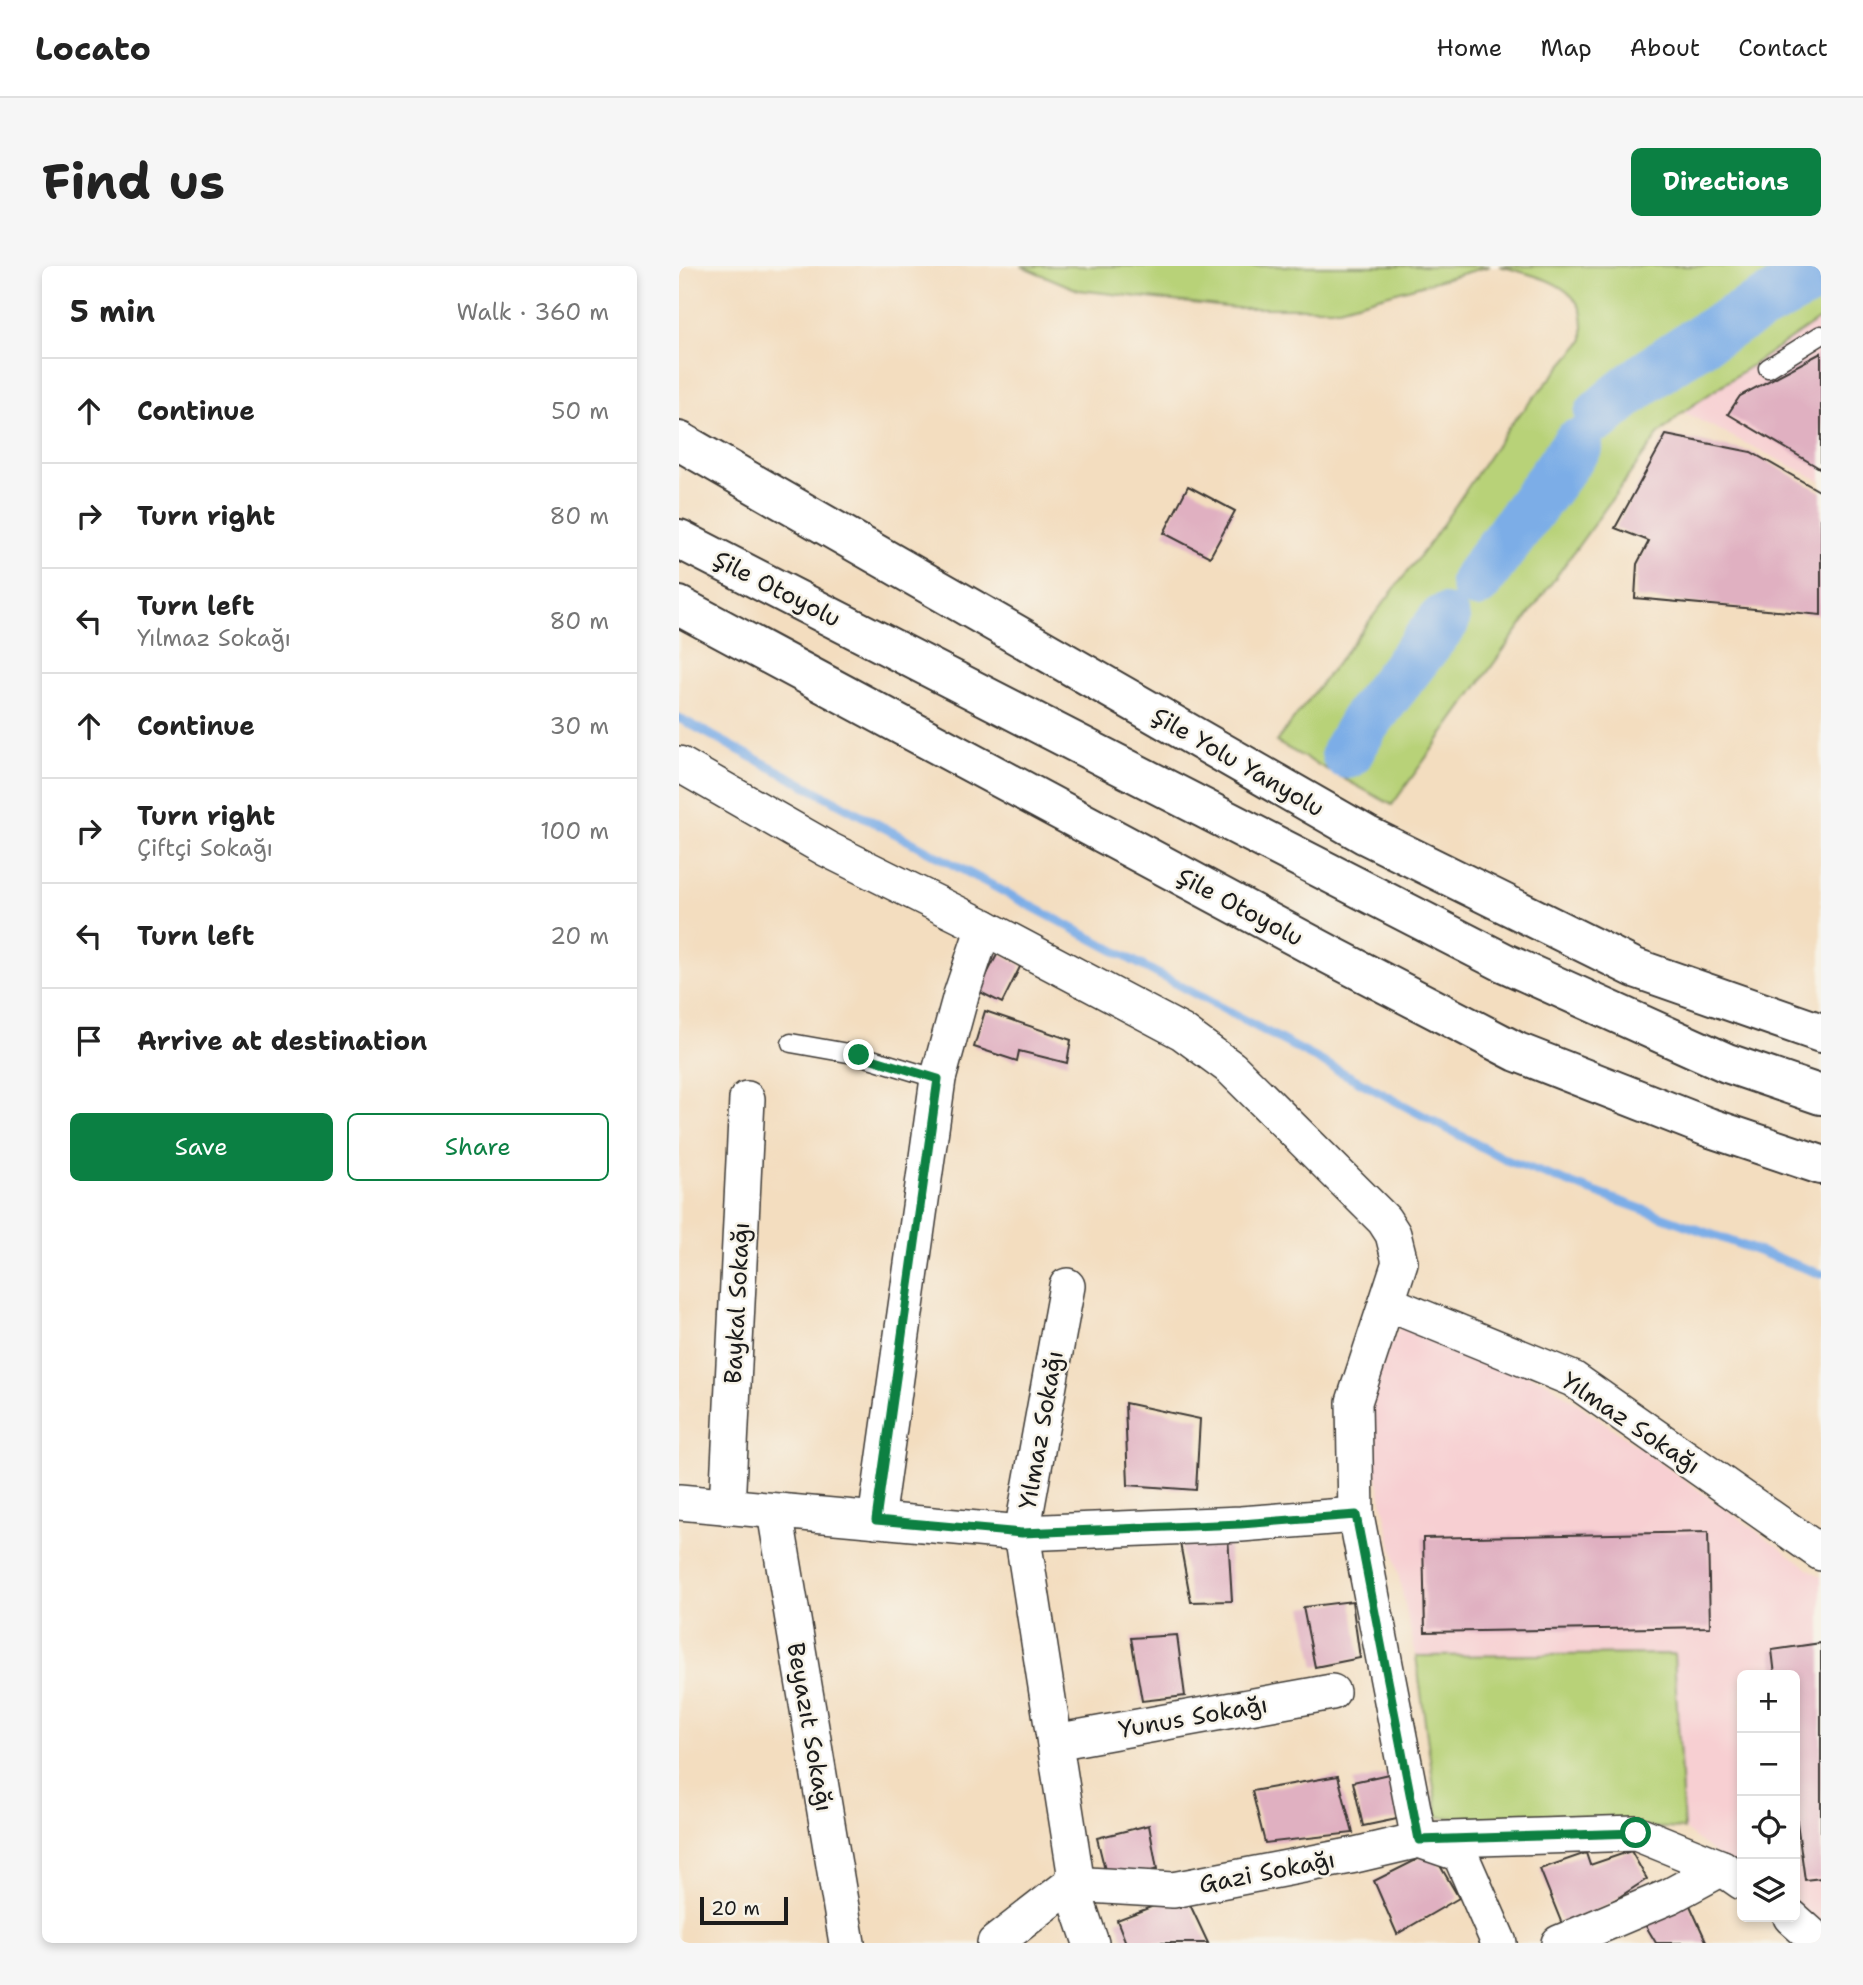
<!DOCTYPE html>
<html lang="en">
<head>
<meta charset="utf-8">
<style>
	:root { --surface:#fff; --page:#f6f6f6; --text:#222; --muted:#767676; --line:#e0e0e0; --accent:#0b8043 }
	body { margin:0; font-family:"Shantell Sans",sans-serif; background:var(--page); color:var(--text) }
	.controls { position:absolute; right:21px; bottom:21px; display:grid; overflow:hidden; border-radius:10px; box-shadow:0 4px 10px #0003 }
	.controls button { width:63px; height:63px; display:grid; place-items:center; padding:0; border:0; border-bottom:2px solid var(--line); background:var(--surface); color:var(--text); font:35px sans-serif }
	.scale { position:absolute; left:21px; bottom:18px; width:88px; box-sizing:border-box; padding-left:7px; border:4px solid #1c1c1c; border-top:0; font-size:19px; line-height:24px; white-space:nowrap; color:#1c1c1c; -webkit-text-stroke:5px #f7f3e8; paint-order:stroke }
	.stop { position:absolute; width:21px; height:21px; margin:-16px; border:5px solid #0b8043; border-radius:50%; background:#fff }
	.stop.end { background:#0b8043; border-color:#fff; box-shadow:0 2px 7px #0008 }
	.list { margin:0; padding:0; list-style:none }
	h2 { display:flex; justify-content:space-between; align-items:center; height:91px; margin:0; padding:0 28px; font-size:30px }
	h2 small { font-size:23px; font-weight:400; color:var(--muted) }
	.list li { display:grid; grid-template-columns:46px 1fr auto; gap:21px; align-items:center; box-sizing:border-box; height:105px; padding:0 28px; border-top:2px solid var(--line) }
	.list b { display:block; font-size:26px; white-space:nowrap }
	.list p { margin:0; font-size:23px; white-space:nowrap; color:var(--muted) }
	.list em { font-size:23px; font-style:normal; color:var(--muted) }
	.actions { display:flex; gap:14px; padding:21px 28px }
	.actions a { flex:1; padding:16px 0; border:2px solid var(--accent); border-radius:10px; text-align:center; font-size:24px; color:var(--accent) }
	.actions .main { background:var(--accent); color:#fff }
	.icon { flex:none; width:38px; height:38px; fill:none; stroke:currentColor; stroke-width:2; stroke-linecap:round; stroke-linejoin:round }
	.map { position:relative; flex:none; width:1142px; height:1677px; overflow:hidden; border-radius:10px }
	header { display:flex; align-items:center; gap:42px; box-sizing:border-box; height:98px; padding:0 35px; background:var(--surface); border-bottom:2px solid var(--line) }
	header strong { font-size:33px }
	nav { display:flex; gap:38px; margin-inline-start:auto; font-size:24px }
	.intro { display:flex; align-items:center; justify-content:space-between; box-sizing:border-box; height:168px; padding:0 42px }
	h1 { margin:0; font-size:49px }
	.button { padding:18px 32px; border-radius:10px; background:var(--accent); color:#fff; font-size:24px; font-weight:700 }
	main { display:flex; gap:42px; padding:0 42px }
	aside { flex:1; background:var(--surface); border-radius:10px; box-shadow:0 4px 10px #0003 }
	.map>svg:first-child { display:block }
	.built { fill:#f7cfd2 }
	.green { fill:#b8d278; stroke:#6a774a; stroke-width:2 }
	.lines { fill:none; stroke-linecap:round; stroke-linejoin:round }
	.stream { stroke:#7cade7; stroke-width:9 }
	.river { stroke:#7cade7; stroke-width:52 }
	.building { fill:#e0b0c1 }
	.lane-casing { stroke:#3c3934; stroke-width:21 }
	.street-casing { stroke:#3c3934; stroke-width:38 }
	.secondary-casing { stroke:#3c3934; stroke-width:42 }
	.highway-casing { stroke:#3c3934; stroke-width:42 }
	.lane { stroke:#fff; stroke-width:18 }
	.street { stroke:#fff; stroke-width:35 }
	.secondary { stroke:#fff; stroke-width:38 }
	.highway { stroke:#fff; stroke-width:38 }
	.route { stroke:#0b8043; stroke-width:9 }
	.labels { text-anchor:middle; stroke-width:5; stroke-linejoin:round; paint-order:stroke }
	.street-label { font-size:24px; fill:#1c1c1c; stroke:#f7f3e8 }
</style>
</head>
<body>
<header>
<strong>Locato</strong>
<nav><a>Home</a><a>Map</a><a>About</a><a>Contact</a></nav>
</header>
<div class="intro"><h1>Find us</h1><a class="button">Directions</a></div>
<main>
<aside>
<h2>5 min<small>Walk · 360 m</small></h2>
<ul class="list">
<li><svg class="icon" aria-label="ahead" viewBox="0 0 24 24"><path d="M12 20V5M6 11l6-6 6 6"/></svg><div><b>Continue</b></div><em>50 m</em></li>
<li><svg class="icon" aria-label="right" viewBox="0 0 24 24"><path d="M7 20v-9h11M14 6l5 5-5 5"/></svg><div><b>Turn right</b></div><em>80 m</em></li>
<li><svg class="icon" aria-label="left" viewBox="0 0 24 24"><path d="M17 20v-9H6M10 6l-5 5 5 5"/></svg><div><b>Turn left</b><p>Yılmaz Sokağı</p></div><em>80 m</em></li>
<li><svg class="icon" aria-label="ahead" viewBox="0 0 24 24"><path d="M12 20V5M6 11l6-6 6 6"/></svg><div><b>Continue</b></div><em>30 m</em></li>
<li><svg class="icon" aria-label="right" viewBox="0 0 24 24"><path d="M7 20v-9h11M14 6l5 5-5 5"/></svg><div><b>Turn right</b><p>Çiftçi Sokağı</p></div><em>100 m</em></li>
<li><svg class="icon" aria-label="left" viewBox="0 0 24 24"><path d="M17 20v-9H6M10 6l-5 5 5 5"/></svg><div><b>Turn left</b></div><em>20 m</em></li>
<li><svg class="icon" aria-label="arrive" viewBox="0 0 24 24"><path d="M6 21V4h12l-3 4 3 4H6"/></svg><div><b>Arrive at destination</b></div></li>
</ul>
<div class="actions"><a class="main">Save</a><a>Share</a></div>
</aside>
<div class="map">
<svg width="1142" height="1677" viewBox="0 0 1142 1677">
	<rect width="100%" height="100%" fill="#f7f3e8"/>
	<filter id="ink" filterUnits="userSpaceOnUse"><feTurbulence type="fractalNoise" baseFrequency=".0143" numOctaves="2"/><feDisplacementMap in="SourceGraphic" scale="14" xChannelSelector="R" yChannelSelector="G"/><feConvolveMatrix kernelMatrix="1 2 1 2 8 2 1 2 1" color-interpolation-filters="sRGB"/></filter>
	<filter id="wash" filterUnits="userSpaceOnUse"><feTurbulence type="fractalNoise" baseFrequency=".00686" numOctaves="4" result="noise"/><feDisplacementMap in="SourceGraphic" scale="28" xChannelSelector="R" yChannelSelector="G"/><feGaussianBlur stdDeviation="1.57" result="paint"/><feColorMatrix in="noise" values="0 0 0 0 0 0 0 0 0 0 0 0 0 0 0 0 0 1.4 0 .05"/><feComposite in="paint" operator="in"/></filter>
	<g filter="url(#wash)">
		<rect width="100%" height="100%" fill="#f3ddbf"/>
		<g class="built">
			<path d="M 1142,52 L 1142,215 L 1004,146 Z"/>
			<path d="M 722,1058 L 868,1116 L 1142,1311 L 1142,1672 L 1116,1651 L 1116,1409 L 1063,1409 L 1063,1609 L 1005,1563 L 994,1388 L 737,1390 L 682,1138 Z"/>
		</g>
		<g class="green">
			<path d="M 342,0 L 811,0 L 660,42 L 556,42 L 399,24 Z"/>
			<path d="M 821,0 L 1142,0 L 1142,52 L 1004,146 L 979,169 L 713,539 L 597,476 L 753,274 L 831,159 L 904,75 C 904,66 905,50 901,42 C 888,14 848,8 821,0 Z"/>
			<path d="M 995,1388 L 1005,1563 L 759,1551 L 737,1390 Z"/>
		</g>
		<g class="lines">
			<path class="stream" d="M 0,452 L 827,894 L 1142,1008"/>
			<g class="river">
				<path d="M 921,149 C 987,89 1064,48 1142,8"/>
				<path d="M 797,316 L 898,179"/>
				<path d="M 668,487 L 685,457 L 765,354"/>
			</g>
		</g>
		<g id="blocks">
			<g class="building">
				<path d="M 1142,87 L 1142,203 L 1049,148 L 1061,130 Z"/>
				<path d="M 987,169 L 1072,186 L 1142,226 L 1142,349 L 956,332 L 958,298 L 970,275 L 936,262 Z"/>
				<path d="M 509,220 L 556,245 L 531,291 L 485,267 Z"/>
				<path d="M 319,687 L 342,699 L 323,737 L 299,725 Z"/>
				<path d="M 306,745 L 392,774 L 388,797 L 340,785 L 338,795 L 295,781 Z"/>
				<path d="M 446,1137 L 521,1153 L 517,1224 L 449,1219 Z"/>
				<path d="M 1029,1266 L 1031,1361 L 746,1366 L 744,1272 Z"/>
				<path d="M 549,1269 L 553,1335 L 512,1336 L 501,1277 Z"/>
				<path d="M 673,1335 L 681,1392 L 636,1401 L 624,1341 Z"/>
				<path d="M 498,1369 L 506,1430 L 463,1435 L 452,1372 Z"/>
				<path d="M 1142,1377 L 1142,1612 L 1126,1614 L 1116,1542 L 1116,1409 L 1096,1409 L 1093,1384 Z"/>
				<path d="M 714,1507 L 723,1552 L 684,1560 L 674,1516 Z"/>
				<path d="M 659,1510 L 674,1567 L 586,1577 L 573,1525 Z"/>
				<path d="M 470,1559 L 478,1603 L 430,1620 L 418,1572 Z"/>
				<path d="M 952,1585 L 968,1613 L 925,1641 L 883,1658 L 861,1603 L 907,1587 L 911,1599 Z"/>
				<path d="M 753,1586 L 780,1632 L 718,1668 L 695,1615 Z"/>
				<path d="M 506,1628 L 529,1677 L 447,1677 L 438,1654 Z"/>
				<path d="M 1009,1635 L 1028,1677 L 977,1677 L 965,1657 Z"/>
			</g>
		</g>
	</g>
	<g filter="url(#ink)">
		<use href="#blocks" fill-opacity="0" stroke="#3c3934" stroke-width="2"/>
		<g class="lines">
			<g class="lane-casing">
				<g id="lane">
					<path d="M 1089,102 L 1142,69"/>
					<path d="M 112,777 L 180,789 L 259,813"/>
				</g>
			</g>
			<g class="street-casing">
				<g id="street">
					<path d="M 0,498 L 148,583 L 305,661 L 503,766 L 552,802 L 705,954 L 714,968 L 721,996 L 675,1136 L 677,1249 L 740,1574 L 957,1567 L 1043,1602 L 1063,1616"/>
					<path d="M 388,1020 L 343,1267 L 562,1258 L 677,1249"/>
					<path d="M 708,1037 L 894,1113 L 1142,1287"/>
					<path d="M 0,1236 L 343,1267 L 396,1606 L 392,1618 L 316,1677"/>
					<path d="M 48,1241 L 68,833"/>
					<path d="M 96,1246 L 168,1677"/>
					<path d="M 197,1254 L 259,813 L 282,729 L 305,661"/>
					<path d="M 376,1476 L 653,1426"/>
					<path d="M 392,1618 L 494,1624 L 676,1589 L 740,1574 L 781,1588 L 820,1677"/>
					<path d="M 392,1618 L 412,1677"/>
					<path d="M 1112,1651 L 1141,1677"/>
					<path d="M 880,1677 L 991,1630 L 1043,1602"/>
				</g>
			</g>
			<g class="secondary-casing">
				<path id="secondary" d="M 0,175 L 687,569 L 956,702 L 1142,767"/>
			</g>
			<g class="highway-casing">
				<g id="highway">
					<path d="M 0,273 L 826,697 L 1048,797 L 1142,829"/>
					<path d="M 0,340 L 653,690 L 838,786 L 1029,861 L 1142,899"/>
				</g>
			</g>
			<use href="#lane" class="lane"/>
			<use href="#street" class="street"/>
			<use href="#secondary" class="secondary"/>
			<use href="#highway" class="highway"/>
		</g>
	</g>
	<g class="lines" filter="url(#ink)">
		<path class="route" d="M 180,789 L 259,813 L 197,1254 L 343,1267 L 562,1258 L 677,1249 L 740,1574 L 957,1567"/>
	</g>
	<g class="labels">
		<g class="street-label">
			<text transform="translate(98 323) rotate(27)" y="8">Şile Otoyolu</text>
			<text transform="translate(559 496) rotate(30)" y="8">Şile Yolu Yanyolu</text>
			<text transform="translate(561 641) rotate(28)" y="8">Şile Otoyolu</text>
			<text transform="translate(58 1037) rotate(-87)" y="8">Baykal Sokağı</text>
			<text transform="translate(952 1157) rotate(34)" y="8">Yılmaz Sokağı</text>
			<text transform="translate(362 1164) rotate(-80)" y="8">Yılmaz Sokağı</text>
			<text transform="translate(514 1451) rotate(-10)" y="8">Yunus Sokağı</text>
			<text transform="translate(131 1461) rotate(80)" y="8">Beyazıt Sokağı</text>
			<text transform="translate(588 1606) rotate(-11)" y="8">Gazi Sokağı</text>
		</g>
	</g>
</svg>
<div class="controls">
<button>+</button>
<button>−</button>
<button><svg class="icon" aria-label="locate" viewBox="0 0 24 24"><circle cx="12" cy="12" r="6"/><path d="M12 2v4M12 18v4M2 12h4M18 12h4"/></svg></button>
<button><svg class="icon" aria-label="layers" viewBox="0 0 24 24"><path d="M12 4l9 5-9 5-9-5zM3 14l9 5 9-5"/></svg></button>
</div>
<div class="scale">20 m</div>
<div class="stop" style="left:957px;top:1567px"></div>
<div class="stop end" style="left:180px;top:789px"></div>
</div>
</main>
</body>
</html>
